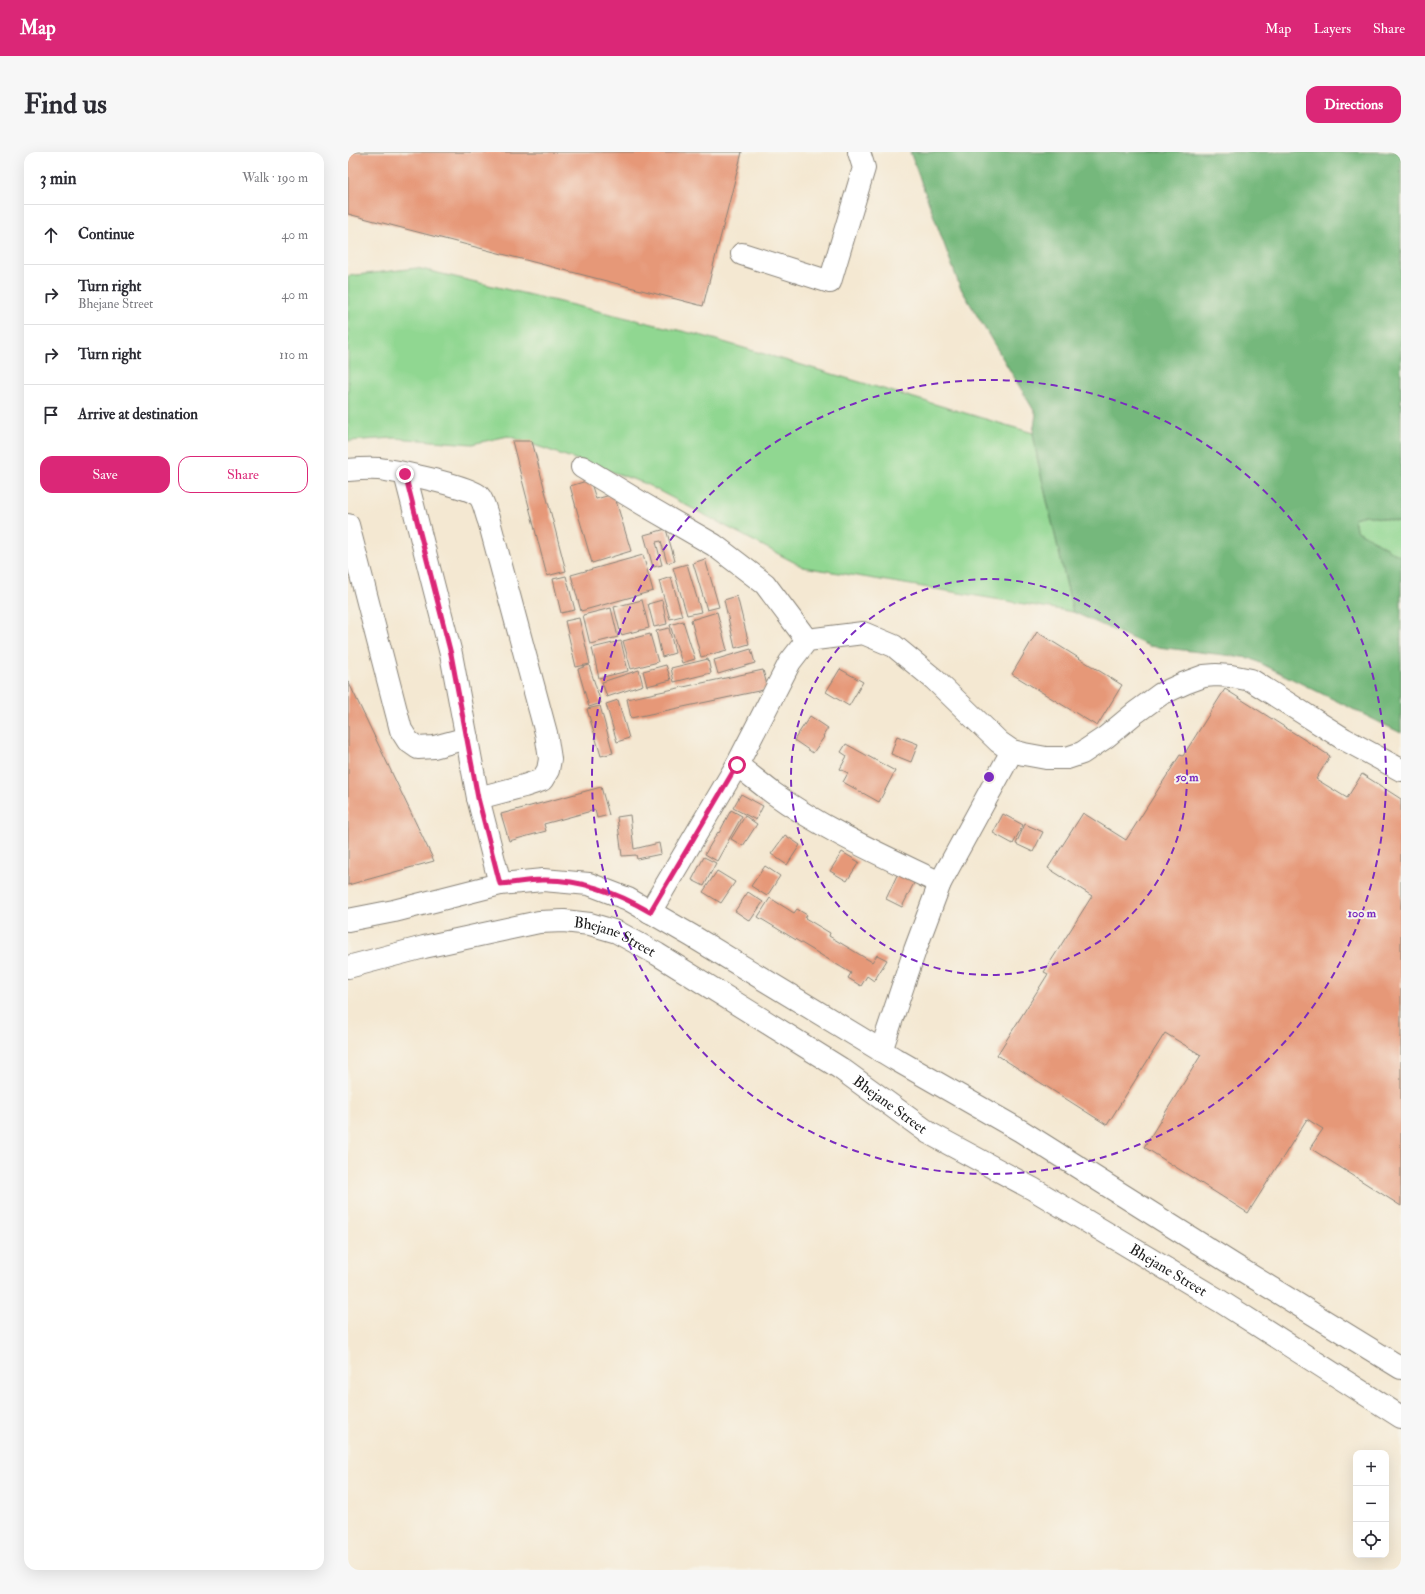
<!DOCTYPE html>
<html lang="en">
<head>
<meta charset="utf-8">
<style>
	:root { --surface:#fff; --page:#f7f7f7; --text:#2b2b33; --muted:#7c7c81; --line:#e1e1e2; --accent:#db2777 }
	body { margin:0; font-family:"IM FELL Double Pica",serif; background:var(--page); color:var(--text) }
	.controls { position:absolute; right:12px; bottom:12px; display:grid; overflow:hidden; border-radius:8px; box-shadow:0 4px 16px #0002 }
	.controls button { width:36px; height:36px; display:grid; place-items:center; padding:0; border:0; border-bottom:1px solid var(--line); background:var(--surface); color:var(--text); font:20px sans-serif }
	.stop { position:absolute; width:12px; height:12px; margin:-9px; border:3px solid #db2777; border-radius:50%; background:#fff }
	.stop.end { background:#db2777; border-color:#fff; box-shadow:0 1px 4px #0008 }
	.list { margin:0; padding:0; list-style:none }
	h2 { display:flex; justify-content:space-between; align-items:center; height:52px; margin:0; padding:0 16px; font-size:17px }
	h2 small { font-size:13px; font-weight:400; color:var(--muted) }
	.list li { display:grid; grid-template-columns:26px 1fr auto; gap:12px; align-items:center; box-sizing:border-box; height:60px; padding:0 16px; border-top:1px solid var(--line) }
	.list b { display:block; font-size:15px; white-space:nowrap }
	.list p { margin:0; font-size:13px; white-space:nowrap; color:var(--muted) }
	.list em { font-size:13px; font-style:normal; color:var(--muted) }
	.actions { display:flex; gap:8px; padding:12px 16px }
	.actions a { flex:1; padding:9px 0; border:1px solid var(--accent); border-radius:12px; text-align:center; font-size:14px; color:var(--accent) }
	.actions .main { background:var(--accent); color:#fff }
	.icon { flex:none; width:22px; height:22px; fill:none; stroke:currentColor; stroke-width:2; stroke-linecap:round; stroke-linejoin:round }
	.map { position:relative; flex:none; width:1053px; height:1418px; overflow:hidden; border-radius:12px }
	header { display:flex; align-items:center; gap:24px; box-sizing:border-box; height:56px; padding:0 20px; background:var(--accent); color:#fff }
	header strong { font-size:19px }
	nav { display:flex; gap:22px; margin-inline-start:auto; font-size:14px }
	.intro { display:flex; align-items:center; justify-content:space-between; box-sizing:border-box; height:96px; padding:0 24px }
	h1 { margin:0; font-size:28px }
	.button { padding:10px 18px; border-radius:12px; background:var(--accent); color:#fff; font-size:14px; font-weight:700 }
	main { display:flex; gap:24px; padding:0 24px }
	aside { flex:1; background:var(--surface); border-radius:12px; box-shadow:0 4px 16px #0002 }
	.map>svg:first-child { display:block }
	.green { fill:#90d791; stroke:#567a56 }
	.forest { fill:#74b87b; stroke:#486a4c }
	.building { fill:#e69878 }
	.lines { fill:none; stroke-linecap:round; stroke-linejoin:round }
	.minor-casing { stroke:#888277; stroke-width:24 }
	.minor { stroke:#fff; stroke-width:22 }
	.route { stroke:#db2777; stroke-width:5 }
	.ring { fill:none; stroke:#7b2cbf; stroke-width:2; stroke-dasharray:7 5 }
	.labels { text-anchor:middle; stroke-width:4; stroke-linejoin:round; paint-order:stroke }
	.street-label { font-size:15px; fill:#1c1c1c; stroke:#f7f3e8 }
	.centre { fill:#7b2cbf; stroke:#f7f3e8; stroke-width:2 }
	.ring-label { font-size:12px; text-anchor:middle; font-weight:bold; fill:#7b2cbf; stroke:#f7f3e8; stroke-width:4; stroke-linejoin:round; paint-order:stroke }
</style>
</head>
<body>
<header>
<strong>Map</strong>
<nav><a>Map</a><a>Layers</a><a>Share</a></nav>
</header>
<div class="intro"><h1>Find us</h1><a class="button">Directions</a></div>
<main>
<aside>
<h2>3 min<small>Walk · 190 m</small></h2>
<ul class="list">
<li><svg class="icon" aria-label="ahead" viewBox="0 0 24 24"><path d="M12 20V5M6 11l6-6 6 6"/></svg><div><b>Continue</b></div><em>40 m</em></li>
<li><svg class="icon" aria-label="right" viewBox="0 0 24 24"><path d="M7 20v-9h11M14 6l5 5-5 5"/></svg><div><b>Turn right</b><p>Bhejane Street</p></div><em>40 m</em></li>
<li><svg class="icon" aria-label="right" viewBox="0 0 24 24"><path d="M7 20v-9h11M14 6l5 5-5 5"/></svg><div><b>Turn right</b></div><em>110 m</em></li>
<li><svg class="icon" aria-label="arrive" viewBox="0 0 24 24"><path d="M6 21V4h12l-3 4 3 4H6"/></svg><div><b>Arrive at destination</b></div></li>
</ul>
<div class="actions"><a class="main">Save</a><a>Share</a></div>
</aside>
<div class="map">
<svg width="1053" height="1418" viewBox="0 0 1053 1418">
	<rect width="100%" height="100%" fill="#f7f3e8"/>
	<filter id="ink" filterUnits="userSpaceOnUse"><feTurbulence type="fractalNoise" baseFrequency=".025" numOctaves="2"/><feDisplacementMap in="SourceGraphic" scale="8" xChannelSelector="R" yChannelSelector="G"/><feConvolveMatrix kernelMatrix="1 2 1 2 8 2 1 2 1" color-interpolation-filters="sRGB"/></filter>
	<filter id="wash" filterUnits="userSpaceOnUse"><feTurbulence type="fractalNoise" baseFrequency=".012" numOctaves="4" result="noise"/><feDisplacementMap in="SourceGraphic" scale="16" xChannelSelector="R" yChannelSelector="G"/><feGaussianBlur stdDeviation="0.9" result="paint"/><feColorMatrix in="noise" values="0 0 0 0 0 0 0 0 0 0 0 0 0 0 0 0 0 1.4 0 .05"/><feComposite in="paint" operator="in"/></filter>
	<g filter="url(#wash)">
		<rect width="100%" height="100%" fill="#f4e8d2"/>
		<g class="green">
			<path d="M 69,116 L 355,184 L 685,281 L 690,310 L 725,460 L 455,415 L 296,331 L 160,284 L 124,292 L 46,286 L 0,289 L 0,124 Z"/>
			<path d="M 1017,363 L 1053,370 L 1053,405 L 1008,378 L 1006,366 Z"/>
		</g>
		<path class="forest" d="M 562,0 L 1053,0 L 1053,370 L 1017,363 L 1006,366 L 1008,378 L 1053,405 L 1053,581 L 902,506 L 801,494 L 725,460 L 690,310 L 685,281 L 688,262 L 612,135 Z"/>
		<g id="blocks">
			<g class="building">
				<path d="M 0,0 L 394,0 L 355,154 L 0,62 Z"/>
				<path d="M 164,289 L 184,289 L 218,419 L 199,424 Z"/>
				<path d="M 242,328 L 248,347 L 266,342 L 283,399 L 244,411 L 222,334 Z"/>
				<path d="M 318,377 L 327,409 L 319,411 L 313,389 L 308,390 L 314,413 L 305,415 L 296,383 Z"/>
				<path d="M 295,403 L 305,439 L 233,459 L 223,423 Z"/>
				<path d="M 357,407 L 371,455 L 359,458 L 345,411 Z"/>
				<path d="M 339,412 L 353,460 L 339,463 L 325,416 Z"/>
				<path d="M 218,424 L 227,458 L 213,461 L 205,427 Z"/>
				<path d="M 323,425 L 334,464 L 322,467 L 311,429 Z"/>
				<path d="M 389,444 L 401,492 L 387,496 L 376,448 Z"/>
				<path d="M 294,448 L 301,476 L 273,483 L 266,455 Z"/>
				<path d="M 314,448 L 319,472 L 306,475 L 300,452 Z"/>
				<path d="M 263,456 L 270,485 L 242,492 L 235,463 Z"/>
				<path d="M 369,460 L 379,498 L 353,505 L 343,468 Z"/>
				<path d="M 231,466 L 242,512 L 228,515 L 217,469 Z"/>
				<path d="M 335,469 L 347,507 L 334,511 L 322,473 Z"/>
				<path d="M 321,476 L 327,501 L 314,505 L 308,479 Z"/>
				<path d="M 689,480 L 774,533 L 749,574 L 664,522 Z"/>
				<path d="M 302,482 L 310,510 L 283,517 L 275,489 Z"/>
				<path d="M 273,489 L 280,519 L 251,526 L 244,496 Z"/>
				<path d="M 403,497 L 407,511 L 370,522 L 366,508 Z"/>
				<path d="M 360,507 L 363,521 L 326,530 L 323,516 Z"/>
				<path d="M 241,513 L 253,551 L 241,555 L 230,517 Z"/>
				<path d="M 318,513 L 323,528 L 299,534 L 295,519 Z"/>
				<path d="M 492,517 L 515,530 L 501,554 L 478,540 Z"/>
				<path d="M 291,518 L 295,533 L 259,545 L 254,530 Z"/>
				<path d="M 415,518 L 420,537 L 283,566 L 279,547 Z"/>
				<path d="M 0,529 L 86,709 L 0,733 Z"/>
				<path d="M 877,537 L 982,604 L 968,627 L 999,646 L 1014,622 L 1053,647 L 1053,1054 L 962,996 L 975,977 L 959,967 L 900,1061 L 796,995 L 853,903 L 817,881 L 759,973 L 649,903 L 700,822 L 696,820 L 744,744 L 700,716 L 735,661 L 778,688 L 832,603 L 835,604 Z"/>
				<path d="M 270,548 L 281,586 L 269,590 L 258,552 Z"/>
				<path d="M 252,554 L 265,601 L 253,604 L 239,557 Z"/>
				<path d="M 462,564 L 480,576 L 475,584 L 476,585 L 465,601 L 446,588 Z"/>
				<path d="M 549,584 L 570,592 L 563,610 L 543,602 Z"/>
				<path d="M 498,592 L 547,619 L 531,650 L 495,630 L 500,621 L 492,617 L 499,604 L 493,600 Z"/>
				<path d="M 253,635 L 261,663 L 249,666 L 247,658 L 196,672 L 198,679 L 161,689 L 153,662 Z"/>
				<path d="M 393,642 L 415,654 L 408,668 L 385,656 Z"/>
				<path d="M 383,658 L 394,664 L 369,709 L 357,702 L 370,680 L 371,681 Z"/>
				<path d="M 655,662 L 675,673 L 665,692 L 645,681 Z"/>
				<path d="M 282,663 L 286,697 L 311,691 L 313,702 L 289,707 L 288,703 L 274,704 L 269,665 Z"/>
				<path d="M 397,664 L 409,672 L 395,694 L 383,687 Z"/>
				<path d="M 677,672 L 695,680 L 685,700 L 668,692 Z"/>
				<path d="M 437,683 L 452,693 L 439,713 L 423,702 Z"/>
				<path d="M 494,700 L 511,710 L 499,729 L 482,719 Z"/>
				<path d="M 356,705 L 368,711 L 356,734 L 344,728 Z"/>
				<path d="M 417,714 L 432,724 L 419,744 L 403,734 Z"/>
				<path d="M 369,719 L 387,730 L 373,751 L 355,740 Z"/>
				<path d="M 550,721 L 567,729 L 554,755 L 538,747 Z"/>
				<path d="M 400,740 L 415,750 L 402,769 L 387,759 Z"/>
				<path d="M 422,746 L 446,761 L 449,757 L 459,763 L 457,766 L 482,781 L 481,784 L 524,810 L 529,803 L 539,808 L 526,829 L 519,824 L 513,834 L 500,826 L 503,821 L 410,765 Z"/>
			</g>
		</g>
	</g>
	<g filter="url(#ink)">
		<use href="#blocks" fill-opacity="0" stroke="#888277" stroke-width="1"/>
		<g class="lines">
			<g class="minor-casing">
				<g id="minor">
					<path d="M 394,102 L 482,130 L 516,16 L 511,0"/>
					<path d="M 234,315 L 295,352 L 366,393 L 417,432 L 459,488"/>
					<path d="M 0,318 C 10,317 21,316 31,317 C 48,319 121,334 131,344 C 136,349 138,362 141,369 L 198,581 L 202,607 L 200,618 L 194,628 L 176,634 L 130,646"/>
					<path d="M 57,322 L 103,502 L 130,646 L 152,732"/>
					<path d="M 0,373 L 53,578 L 60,589 L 70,596 L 86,595 L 119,586"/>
					<path d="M 389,613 C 401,622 413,632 425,641 C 476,678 536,704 592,731"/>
					<path d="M 302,760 L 389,613 L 442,510 L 459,488 L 515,481 L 546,494 L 586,527 L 651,590 L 664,599 L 676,602 L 698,606 L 719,606 L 734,601 L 758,585 L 787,561 L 813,542 L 837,531 L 856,524 L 868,523 L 883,524 L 903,528 L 996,587 L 1053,618"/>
					<path d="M 0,768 L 46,759 L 152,732 L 195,728 L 241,732 L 280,747 L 344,784 L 547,907 L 673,979 L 884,1112 L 1053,1216"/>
					<path id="s1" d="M 0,815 L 76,795 L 191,770 L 216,769 L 242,772 L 269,780 L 309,802 L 492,916 L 581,981 L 685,1037 L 872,1149 L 1053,1265"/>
					<path d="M 533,899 L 567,798 L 592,731 L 664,599"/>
				</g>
			</g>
			<use href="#minor" class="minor"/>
		</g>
	</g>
	<g class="lines" filter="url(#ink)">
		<path class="route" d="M 57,322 L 103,502 L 130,646 L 152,732 C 166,731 180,728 194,728 C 233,727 268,740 302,760 L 389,613"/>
	</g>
	<g class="ring">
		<circle cx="641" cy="625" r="198"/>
		<circle cx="641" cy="625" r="397"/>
	</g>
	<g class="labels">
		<g class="street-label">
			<text dy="5" stroke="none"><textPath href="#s1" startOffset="275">Bhejane Street</textPath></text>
			<text dy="5" stroke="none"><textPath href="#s1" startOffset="599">Bhejane Street</textPath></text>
			<text dy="5" stroke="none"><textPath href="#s1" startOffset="923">Bhejane Street</textPath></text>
		</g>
	</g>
	<circle cx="641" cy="625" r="6" class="centre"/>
	<g class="ring-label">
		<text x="839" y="629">50 m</text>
		<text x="1014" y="765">100 m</text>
	</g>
</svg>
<div class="controls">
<button>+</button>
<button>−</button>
<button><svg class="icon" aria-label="locate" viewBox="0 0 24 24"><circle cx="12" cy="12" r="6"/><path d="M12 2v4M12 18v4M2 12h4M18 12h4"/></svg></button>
</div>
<div class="stop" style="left:389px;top:613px"></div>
<div class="stop end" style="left:57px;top:322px"></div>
</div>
</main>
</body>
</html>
